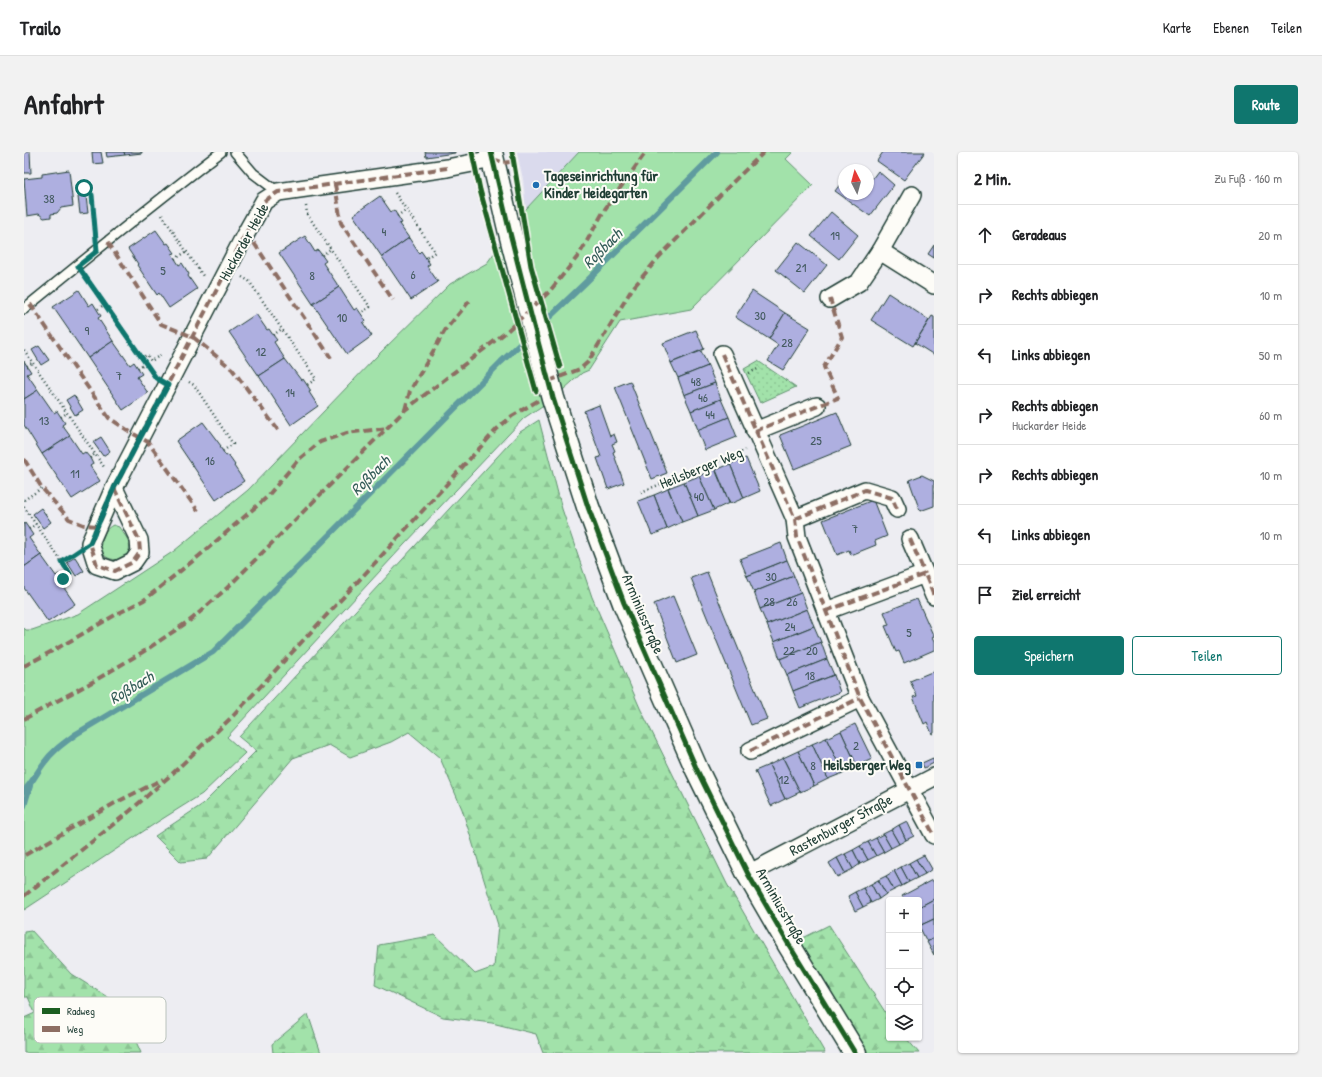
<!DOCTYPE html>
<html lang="de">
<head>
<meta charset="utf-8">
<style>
	:root { --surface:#fff; --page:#f2f2f2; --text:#202124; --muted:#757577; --line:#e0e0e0; --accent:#0f766e }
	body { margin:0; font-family:"Patrick Hand",sans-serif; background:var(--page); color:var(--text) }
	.controls { position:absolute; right:12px; bottom:12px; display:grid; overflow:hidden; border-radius:4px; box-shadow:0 1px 3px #0004 }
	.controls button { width:36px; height:36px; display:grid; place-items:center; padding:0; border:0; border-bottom:1px solid var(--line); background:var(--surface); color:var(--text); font:20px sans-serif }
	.compass { position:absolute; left:814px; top:12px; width:36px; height:36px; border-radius:50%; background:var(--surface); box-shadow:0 1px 3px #0004; rotate:354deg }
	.stop { position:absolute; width:12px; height:12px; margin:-9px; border:3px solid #0f766e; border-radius:50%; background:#fff }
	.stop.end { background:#0f766e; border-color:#fff; box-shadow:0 1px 4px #0008 }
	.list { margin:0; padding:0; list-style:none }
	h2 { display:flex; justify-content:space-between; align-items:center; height:52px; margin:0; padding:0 16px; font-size:17px }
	h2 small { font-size:13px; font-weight:400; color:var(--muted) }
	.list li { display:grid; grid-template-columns:26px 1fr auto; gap:12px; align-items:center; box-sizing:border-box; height:60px; padding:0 16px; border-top:1px solid var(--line) }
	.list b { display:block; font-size:15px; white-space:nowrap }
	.list p { margin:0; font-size:13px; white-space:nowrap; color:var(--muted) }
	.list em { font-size:13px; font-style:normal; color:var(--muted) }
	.actions { display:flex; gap:8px; padding:12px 16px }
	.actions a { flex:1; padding:9px 0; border:1px solid var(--accent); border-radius:4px; text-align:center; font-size:14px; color:var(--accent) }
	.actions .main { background:var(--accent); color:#fff }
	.icon { flex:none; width:22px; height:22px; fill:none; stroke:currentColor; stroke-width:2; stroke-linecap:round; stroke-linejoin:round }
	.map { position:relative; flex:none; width:910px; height:901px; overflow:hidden; border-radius:4px }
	header { display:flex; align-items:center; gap:24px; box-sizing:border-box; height:56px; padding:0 20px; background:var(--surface); border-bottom:1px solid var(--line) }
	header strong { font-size:19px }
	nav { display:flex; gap:22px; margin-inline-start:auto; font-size:14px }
	.intro { display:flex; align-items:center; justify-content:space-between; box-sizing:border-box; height:96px; padding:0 24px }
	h1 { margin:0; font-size:28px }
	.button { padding:10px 18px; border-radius:4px; background:var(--accent); color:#fff; font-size:14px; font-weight:700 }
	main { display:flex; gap:24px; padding:0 24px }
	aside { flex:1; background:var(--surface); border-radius:4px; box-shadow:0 1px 3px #0004 }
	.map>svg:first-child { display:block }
	.built { fill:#dadaed }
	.grass { fill:#a2e2aa; stroke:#60906f }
	.forest { fill:url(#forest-firs); stroke:#60906f }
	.park { fill:url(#park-dots); stroke:#60906f }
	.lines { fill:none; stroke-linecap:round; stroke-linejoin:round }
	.stream { stroke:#5f9b9f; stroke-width:6 }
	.building { fill:#aeafe0; stroke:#1f3d34 }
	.lane-casing { stroke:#1f3d34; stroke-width:12 }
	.street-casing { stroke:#1f3d34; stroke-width:20 }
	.secondary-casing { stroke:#1f3d34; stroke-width:25 }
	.path { stroke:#1f3d34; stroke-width:2.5; stroke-dasharray:1 3; stroke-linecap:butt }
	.lane { stroke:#fdfcf7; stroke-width:9 }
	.street { stroke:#fdfcf7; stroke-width:17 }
	.secondary { stroke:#fdfcf7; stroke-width:22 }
	.quiet { stroke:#8d6e63; stroke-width:4; stroke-dasharray:8 4; stroke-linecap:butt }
	.cycleway-casing { stroke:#fdfcf7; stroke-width:8 }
	.cycleway { stroke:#1b5e20; stroke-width:5 }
	.route { stroke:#0f766e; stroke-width:5 }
	.poi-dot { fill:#1f6fb2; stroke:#fdfcf7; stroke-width:1.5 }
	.labels { text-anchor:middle; stroke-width:4; stroke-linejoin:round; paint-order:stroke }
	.number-label { font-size:13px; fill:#435a5f }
	.poi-label { font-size:15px; font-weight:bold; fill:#1f3d34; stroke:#fdfcf7; text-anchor:start }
	.street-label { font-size:15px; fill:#1f3d34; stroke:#fdfcf7 }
	.water-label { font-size:16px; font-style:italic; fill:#345c58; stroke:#fdfcf7 }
	.key { fill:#fdfcf7; stroke:#bac3bc; stroke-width:1 }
	.key-label { font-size:11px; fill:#1f3d34 }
</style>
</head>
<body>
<header>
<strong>Trailo</strong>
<nav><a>Karte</a><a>Ebenen</a><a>Teilen</a></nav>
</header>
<div class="intro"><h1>Anfahrt</h1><a class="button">Route</a></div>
<main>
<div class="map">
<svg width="910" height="901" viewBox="0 0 910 901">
	<defs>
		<pattern id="forest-firs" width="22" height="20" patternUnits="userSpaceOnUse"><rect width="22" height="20" fill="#a2e2aa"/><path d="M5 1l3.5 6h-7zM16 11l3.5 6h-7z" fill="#8bc393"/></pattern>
		<pattern id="park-dots" width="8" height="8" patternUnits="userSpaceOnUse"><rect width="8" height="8" fill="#a2e2aa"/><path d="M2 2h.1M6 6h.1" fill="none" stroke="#8bc393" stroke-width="1.8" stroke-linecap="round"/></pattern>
	</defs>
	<rect width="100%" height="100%" fill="#ededf2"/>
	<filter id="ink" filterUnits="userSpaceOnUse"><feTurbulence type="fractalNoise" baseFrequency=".025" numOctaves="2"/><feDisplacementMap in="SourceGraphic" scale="8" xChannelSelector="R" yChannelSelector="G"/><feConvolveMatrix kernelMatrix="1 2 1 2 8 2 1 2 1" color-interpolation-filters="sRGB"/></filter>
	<g filter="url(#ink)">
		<path class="built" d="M 493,0 L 555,0 L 502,57 L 499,27 Z"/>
		<g class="grass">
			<path d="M 555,0 L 769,0 L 762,7 L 789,33 L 667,157 L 596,170 L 565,218 L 558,221 L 530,246 L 500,266 L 380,393 L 203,585 L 221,601 L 178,642 L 135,669 L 0,758 L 0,476 L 2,478 L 8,478 L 54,462 L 150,399 L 224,338 L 352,205 L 426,132 L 463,111 L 502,57 Z"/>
			<path d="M 89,373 L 95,375 C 98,380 104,386 105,391 C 110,415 69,412 78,388 C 81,381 81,377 89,373 Z"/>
		</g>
		<g class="forest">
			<path d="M 515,268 L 538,357 L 568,445 L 616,556 L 703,732 L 801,901 L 519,901 L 512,882 L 468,871 L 419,865 L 351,833 L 355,793 L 411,783 L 451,822 L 470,815 L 474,773 L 438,657 L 416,606 L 385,580 L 367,590 L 326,605 L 305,593 L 269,606 L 183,707 L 157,710 L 131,684 L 179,652 L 232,599 L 215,585 L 496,280 Z"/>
			<path d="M 805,773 L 865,866 L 865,886 L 882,886 L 895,901 L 831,901 L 765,793 Z"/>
			<path d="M 7,778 L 47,822 L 96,853 L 117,901 L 0,901 L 0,866 L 11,861 L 4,845 L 0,845 L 0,779 Z"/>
			<path d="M 284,862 L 297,901 L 249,901 L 248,892 Z"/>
		</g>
		<path class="park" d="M 734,209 L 772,235 L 736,251 L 720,217 Z"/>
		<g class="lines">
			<g class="stream">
				<path d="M 515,175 L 561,131 L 693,0"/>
				<path d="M 0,639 C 9,630 13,620 20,611 C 28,599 40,591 52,582 L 189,500 L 477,210 L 508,181"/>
				<path d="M 0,654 L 6,634"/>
			</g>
		</g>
		<g class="building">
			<path d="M 0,0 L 6,0 L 7,21 L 0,21 Z"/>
			<path d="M 68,0 L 77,0 L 79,11 L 69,12 Z"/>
			<path d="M 82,0 L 100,0 L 101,3 L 83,5 Z"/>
			<path d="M 100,0 L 118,0 L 118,1 L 101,3 Z"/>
			<path d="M 401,0 L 431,0 L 431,1 L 402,5 Z"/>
			<path d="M 859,0 L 901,0 L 880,28 L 853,9 Z"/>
			<path d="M 45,18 L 49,54 L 37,56 L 33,61 L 27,62 L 27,65 L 20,66 L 15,62 L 3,64 L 0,27 L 18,25 L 18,22 Z"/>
			<path d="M 854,19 L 870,33 L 846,64 L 811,39 L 820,27 L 820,42 L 844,42 L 844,24 L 848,27 Z"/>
			<path d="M 62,44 L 64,61 L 56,62 L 54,45 Z"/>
			<path d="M 356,44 L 367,60 L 370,58 L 378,71 L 375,72 L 385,86 L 358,105 L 329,63 Z"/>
			<path d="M 807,60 L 834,83 L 815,107 L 787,84 Z"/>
			<path d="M 132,78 L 142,92 L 144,91 L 151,101 L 148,102 L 155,113 L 158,111 L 165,122 L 164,124 L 173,137 L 145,156 L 135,141 L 133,143 L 113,113 L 114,112 L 104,97 Z"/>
			<path d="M 281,84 L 291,100 L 294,98 L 302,109 L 299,111 L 315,135 L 289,152 L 255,101 Z"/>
			<path d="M 385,86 L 395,101 L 397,99 L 406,112 L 403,114 L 414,130 L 387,148 L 358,105 Z"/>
			<path d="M 774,90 L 803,113 L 781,141 L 752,118 Z"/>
			<path d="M 910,93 L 910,106 L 904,102 Z"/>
			<path d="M 315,135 L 330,158 L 333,156 L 342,169 L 339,171 L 348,184 L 323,202 L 289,152 Z"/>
			<path d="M 55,138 L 65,154 L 69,151 L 77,164 L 74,166 L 89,189 L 64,206 L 29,155 Z"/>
			<path d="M 728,139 L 761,161 L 745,187 L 711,165 Z"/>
			<path d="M 864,141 L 905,168 L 889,194 L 847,168 Z"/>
			<path d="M 761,161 L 786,176 L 759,218 L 744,209 L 754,193 L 745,187 Z"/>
			<path d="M 232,162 L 243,178 L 245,177 L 249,183 L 253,188 L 250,190 L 261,207 L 235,224 L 205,180 Z"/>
			<path d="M 908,164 L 910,165 L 910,203 L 891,191 Z"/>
			<path d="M 672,178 L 680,197 L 647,211 L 639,191 Z"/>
			<path d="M 89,189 L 106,213 L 110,210 L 118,222 L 113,225 L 124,241 L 99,258 L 64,206 Z"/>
			<path d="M 15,194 L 25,208 L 17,213 L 8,198 Z"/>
			<path d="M 677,199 L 684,214 L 654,226 L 647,211 Z"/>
			<path d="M 261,207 L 277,228 L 279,227 L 287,239 L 285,240 L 294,254 L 267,273 L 235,224 Z"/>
			<path d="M 0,209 L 7,220 L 3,222 L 14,238 L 0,247 Z"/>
			<path d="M 684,214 L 691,231 L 660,243 L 654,226 Z"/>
			<path d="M 606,229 L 643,321 L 628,327 L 591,235 Z"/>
			<path d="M 691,231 L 697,247 L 667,259 L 660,243 Z"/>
			<path d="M 14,238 L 30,261 L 33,259 L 41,271 L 38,273 L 46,284 L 18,302 L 0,273 L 0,247 Z"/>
			<path d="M 50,243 L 59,258 L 51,263 L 42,248 Z"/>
			<path d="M 697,247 L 705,265 L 674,278 L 667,259 Z"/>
			<path d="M 575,253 L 586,284 L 590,282 L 593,290 L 588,292 L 591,299 L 589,300 L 600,331 L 584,337 L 573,306 L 577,305 L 560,259 Z"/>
			<path d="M 813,260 L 827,294 L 770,317 L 756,283 Z"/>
			<path d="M 705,265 L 713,285 L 681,298 L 673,278 Z"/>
			<path d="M 179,270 L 197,294 L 196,295 L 202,304 L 204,303 L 211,313 L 210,314 L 220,329 L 192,348 L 152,289 Z"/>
			<path d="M 46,284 L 58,302 L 61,300 L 66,306 L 69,312 L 66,314 L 76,329 L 48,347 L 18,302 Z"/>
			<path d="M 77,285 L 86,299 L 79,304 L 69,290 Z"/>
			<path d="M 722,306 L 736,339 L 720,346 L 706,312 Z"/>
			<path d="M 706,312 L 720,346 L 706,352 L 692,318 Z"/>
			<path d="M 691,317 L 705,351 L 690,358 L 675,324 Z"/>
			<path d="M 898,323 L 910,329 L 910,354 L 896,359 L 885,328 Z"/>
			<path d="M 675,324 L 690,358 L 674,364 L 660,330 Z"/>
			<path d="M 660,330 L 674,364 L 658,370 L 644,336 Z"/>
			<path d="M 644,337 L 658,370 L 643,377 L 630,343 Z"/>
			<path d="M 630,343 L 643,377 L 628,383 L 614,349 Z"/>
			<path d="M 849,348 L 863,384 L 851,389 L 852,393 L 827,403 L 825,398 L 813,403 L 799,368 Z"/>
			<path d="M 17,356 L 27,370 L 19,376 L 9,362 Z"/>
			<path d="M 1,371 L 9,383 L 5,386 L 17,403 L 0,415 L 0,372 Z"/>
			<path d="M 757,391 L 763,408 L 723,424 L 716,407 Z"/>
			<path d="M 17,403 L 32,424 L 35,422 L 43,433 L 40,436 L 51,452 L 24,470 L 0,436 L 0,415 Z"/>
			<path d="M 51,405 L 60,419 L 52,424 L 43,410 Z"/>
			<path d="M 763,408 L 770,424 L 730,440 L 723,424 Z"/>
			<path d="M 683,420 L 743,567 L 727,573 L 667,426 Z"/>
			<path d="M 770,424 L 777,441 L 736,457 L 730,440 Z"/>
			<path d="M 777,441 L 783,457 L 743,473 L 736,457 Z"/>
			<path d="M 649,444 L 673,503 L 653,511 L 630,452 Z"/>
			<path d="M 893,447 L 910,485 L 908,486 L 910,490 L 910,498 L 880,511 L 875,499 L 872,500 L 861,474 L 865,473 L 860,460 Z"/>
			<path d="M 783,457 L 790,474 L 750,490 L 743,473 Z"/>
			<path d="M 790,474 L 797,490 L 756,507 L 750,490 Z"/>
			<path d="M 797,490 L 803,507 L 763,523 L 756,507 Z"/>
			<path d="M 803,507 L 810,523 L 769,539 L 763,523 Z"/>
			<path d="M 910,519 L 910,581 L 908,582 L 903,570 L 900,572 L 889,545 L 893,544 L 886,529 Z"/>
			<path d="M 810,523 L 816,540 L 776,556 L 769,539 Z"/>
			<path d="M 831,572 L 848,607 L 833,614 L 817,579 Z"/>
			<path d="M 817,579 L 833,614 L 819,621 L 802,586 Z"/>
			<path d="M 802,586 L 819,621 L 804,627 L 788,592 Z"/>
			<path d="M 788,592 L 804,627 L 790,634 L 774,599 Z"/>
			<path d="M 774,599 L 790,634 L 776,640 L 759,606 Z"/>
			<path d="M 759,606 L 776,640 L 761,647 L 745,613 Z"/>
			<path d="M 909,606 L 910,611 L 900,616 L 898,611 Z"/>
			<path d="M 745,613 L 761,647 L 747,654 L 731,619 Z"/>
			<path d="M 883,669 L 890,684 L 882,688 L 875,673 Z"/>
			<path d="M 875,673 L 882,688 L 875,692 L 867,678 Z"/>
			<path d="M 867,678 L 875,692 L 867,696 L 859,682 Z"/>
			<path d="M 859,682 L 867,696 L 860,700 L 852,686 Z"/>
			<path d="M 852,686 L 860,700 L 852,704 L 844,690 Z"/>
			<path d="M 844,690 L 852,704 L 844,708 L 836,694 Z"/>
			<path d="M 836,694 L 844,708 L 836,712 L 829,698 Z"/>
			<path d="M 829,698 L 836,712 L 829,717 L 821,702 Z"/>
			<path d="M 821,702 L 829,717 L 821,721 L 813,706 Z"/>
			<path d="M 900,703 L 908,717 L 901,722 L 892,707 Z"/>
			<path d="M 813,706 L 821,721 L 813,725 L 805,711 Z"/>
			<path d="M 892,707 L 901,722 L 893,726 L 885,711 Z"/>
			<path d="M 885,711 L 893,726 L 885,730 L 877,715 Z"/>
			<path d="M 877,715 L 885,730 L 878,734 L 870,719 Z"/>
			<path d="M 870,719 L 878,734 L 870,738 L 862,724 Z"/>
			<path d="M 862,724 L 870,738 L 862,742 L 854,728 Z"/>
			<path d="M 854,728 L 862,742 L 855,747 L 847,732 Z"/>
			<path d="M 908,728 L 910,731 L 910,747 L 895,755 L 895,748 L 881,748 L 878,744 Z"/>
			<path d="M 847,732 L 855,747 L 847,751 L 839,736 Z"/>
			<path d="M 839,736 L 847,751 L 839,755 L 831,740 Z"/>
			<path d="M 831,740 L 839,755 L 831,759 L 824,744 Z"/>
			<path d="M 910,747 L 910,767 L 895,774 L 895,755 Z"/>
			<path d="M 910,767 L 910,786 L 903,790 L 895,774 Z"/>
			<path d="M 910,786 L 910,803 L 903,790 Z"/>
		</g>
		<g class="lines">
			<g class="lane-casing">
				<g id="lane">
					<path d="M 211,0 L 229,21 L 254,40"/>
					<path d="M 0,157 C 65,104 130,51 197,0"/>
				</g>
			</g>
			<g class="street-casing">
				<g id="street">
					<path d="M 856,99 L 888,43"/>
					<path d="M 806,147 L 835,130 L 856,99 L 910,133"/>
					<path d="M 698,202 L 771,367 L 773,385 L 836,546 L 910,683"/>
					<path d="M 731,279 L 793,254"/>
					<path d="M 90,336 L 115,388 L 116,400 L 109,410 L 91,419 L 73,413 L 66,391 L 90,336 L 221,83 L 240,49 L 254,40 L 423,16 L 469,7"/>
					<path d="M 771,367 L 841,338 L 868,346 L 873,357"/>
					<path d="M 886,387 L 901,422"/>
					<path d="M 802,459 L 901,422 L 910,444"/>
					<path d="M 726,599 L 836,546"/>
					<path d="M 724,722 L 910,625"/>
				</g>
			</g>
			<g class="secondary-casing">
				<path id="secondary" d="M 467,0 L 485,77 L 507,163 L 529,246 L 564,355 L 600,451 L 673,618 L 724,722 L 765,793 L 831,901"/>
			</g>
			<g class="path">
				<path d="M 60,36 L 68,43 L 71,80"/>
				<path d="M 371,41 L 411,100 L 402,106"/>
				<path d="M 282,54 L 283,62 L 346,155 L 337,161"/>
				<path d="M 138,63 L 179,124"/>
				<path d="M 373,64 L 382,58"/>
				<path d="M 298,103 L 307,97"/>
				<path d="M 151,107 L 162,100"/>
				<path d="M 61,124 L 129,222"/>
				<path d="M 218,125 L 225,129 L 292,227 L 283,233"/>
				<path d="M 74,157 L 81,152"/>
				<path d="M 249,183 L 258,177"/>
				<path d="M 0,198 L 80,315"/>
				<path d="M 117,206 L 123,203 L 127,209 L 137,203 L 139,203"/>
				<path d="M 3,214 L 8,211"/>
				<path d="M 114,216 L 121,211"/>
				<path d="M 725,221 L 736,216"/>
				<path d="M 165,230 L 170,233 L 209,292 L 199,299"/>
				<path d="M 37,265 L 43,261"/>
				<path d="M 66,306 L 71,302"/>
				<path d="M 617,340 L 721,298"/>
				<path d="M 0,348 L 18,336"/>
				<path d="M 0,355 L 38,410 L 50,402"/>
				<path d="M 5,377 L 12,372"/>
				<path d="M 38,410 L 46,422 L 39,427"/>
			</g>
			<use href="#lane" class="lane"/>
			<use href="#street" class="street"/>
			<use href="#secondary" class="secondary"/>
			<g class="quiet">
				<path d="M 469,7 L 480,11 L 490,9"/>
				<path d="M 311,32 L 317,71 L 369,148"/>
				<path d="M 221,83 L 230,91 L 307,206"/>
				<path d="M 84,90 L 137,172 L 169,185 L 208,217 L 254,278"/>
				<path d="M 6,152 L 85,266 L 108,281 L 124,290 L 174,359"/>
				<path d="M 698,202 L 771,367 L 773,385 L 836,546 L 910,683"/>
				<path d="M 525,229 L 556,217 L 564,210 L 608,137 L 635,105 L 710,29 L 740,0"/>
				<path d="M 381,258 L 386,239 L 422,177 L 448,146"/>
				<path d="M 731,279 L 814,246 L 800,215 L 818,185 L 806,147"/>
				<path d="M 0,307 L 18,336 L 45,367 L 60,373 L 73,374"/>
				<path d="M 90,336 L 115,388 L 116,400 L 109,410 L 91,419 L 73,413 L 66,391 L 90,336 L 221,83 L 240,49 L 254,40 L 423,16"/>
				<path d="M 771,367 L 841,338 L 868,346 L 873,357"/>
				<path d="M 886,387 L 901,422"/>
				<path d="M 802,459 L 901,422 L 910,444"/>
				<path d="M 0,514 L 32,497 L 93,462 L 120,448 L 175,404 L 242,346 L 274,308 L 296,290 L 323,281 L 364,276"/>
				<path d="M 0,567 L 70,529 L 122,498 L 168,467 L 203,436 L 381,258 L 481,181 L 525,140 L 555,103 L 581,57 L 622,0"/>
				<path d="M 726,599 L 836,546"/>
				<path d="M 1,703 L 91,651 L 139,627"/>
				<path d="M 0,744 L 106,659 L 149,621 L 209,564 L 350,412 L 473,277 L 488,264 L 515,248"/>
			</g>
			<g class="cycleway-casing">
				<g id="cycleway">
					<path d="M 448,0 L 456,38 L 512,239"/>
					<path d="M 467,0 L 485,77 L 507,163 L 529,246 L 564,355 L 600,451 L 673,618 L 724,722 L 765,793 L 831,901"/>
					<path d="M 488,0 L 507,114 L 536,215"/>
				</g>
			</g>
			<use href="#cycleway" class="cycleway"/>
		</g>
	</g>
	<g class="lines" filter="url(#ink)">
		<path class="route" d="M 39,427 L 46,422 L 38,410 L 66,391 L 90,336 L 144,233 L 132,226 L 54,114 L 73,99 L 68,43 L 60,36"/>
	</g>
	<g class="poi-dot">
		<circle cx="512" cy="33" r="4"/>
		<rect x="891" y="609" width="8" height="8" rx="2"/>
	</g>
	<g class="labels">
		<g class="number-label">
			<text x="25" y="51">38</text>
			<text x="360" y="84">4</text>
			<text x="811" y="88">19</text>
			<text x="777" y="120">21</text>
			<text x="139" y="123">5</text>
			<text x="389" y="127">6</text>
			<text x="288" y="128">8</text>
			<text x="736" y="168">30</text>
			<text x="318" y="170">10</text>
			<text x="63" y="183">9</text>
			<text x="763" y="195">28</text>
			<text x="237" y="204">12</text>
			<text x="95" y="228">7</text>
			<text x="672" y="234">48</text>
			<text x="266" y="245">14</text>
			<text x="679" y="250">46</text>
			<text x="686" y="267">44</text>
			<text x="20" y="273">13</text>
			<text x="792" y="293">25</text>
			<text x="186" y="313">16</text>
			<text x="51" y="326">11</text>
			<text x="675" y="349">40</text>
			<text x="831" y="381">7</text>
			<text x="747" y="429">30</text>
			<text x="745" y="454">28</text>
			<text x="768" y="454">26</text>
			<text x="766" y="479">24</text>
			<text x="885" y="485">5</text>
			<text x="765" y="503">22</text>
			<text x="788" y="503">20</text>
			<text x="786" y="528">18</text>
			<text x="832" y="598">2</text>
			<text x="789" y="618">8</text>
			<text x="760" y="632">12</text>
		</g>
		<g class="poi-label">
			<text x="520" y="29">Tageseinrichtung für<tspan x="520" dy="17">Kinder Heidegarten</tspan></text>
			<text x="887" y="618" text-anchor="end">Heilsberger Weg</text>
		</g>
		<g class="street-label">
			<text transform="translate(220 90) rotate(-61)" y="5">Huckarder Heide</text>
			<text transform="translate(677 316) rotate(-22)" y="5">Heilsberger Weg</text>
			<text transform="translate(619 462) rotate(67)" y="5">Arminiusstraße</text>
			<text transform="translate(817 673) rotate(-28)" y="5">Rastenburger Straße</text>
			<text transform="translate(757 754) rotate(60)" y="5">Arminiusstraße</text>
		</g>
		<g class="water-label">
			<text transform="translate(578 96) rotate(-45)" y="6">Roßbach</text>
			<text transform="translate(346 323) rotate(-45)" y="6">Roßbach</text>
			<text transform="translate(107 535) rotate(-31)" y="6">Roßbach</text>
		</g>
	</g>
	<rect x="10" y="845" width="132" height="46" rx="6" class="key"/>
	<rect x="18" y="856" width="18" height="6" fill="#1b5e20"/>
	<rect x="18" y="874" width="18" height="6" fill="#8d6e63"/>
	<g class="key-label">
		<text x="43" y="863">Radweg</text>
		<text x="43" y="881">Weg</text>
	</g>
</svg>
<div class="controls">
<button>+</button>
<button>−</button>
<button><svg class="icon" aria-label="locate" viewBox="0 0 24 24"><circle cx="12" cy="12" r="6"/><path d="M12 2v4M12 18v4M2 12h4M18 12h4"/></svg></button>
<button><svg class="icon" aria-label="layers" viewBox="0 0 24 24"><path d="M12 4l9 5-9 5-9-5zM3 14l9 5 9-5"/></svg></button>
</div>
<svg class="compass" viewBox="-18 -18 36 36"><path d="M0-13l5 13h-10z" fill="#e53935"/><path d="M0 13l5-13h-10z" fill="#757577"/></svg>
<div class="stop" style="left:60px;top:36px"></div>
<div class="stop end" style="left:39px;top:427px"></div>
</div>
<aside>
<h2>2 Min.<small>Zu Fuß · 160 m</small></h2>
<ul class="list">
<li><svg class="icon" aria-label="ahead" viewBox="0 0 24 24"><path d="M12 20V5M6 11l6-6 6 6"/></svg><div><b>Geradeaus</b></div><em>20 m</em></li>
<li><svg class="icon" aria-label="right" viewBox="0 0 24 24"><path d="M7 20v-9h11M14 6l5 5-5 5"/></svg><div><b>Rechts abbiegen</b></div><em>10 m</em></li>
<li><svg class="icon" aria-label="left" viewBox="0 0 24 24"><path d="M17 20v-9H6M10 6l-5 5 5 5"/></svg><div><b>Links abbiegen</b></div><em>50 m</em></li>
<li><svg class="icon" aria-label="right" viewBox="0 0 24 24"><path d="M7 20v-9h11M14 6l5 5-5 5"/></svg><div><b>Rechts abbiegen</b><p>Huckarder Heide</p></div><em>60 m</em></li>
<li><svg class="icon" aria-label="right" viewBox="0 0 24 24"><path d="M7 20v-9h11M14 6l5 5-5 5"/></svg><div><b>Rechts abbiegen</b></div><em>10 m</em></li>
<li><svg class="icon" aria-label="left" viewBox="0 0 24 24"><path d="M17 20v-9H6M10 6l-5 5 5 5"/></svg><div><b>Links abbiegen</b></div><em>10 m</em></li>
<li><svg class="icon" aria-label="arrive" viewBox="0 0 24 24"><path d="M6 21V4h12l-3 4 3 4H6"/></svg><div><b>Ziel erreicht</b></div></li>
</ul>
<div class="actions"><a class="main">Speichern</a><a>Teilen</a></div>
</aside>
</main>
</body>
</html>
